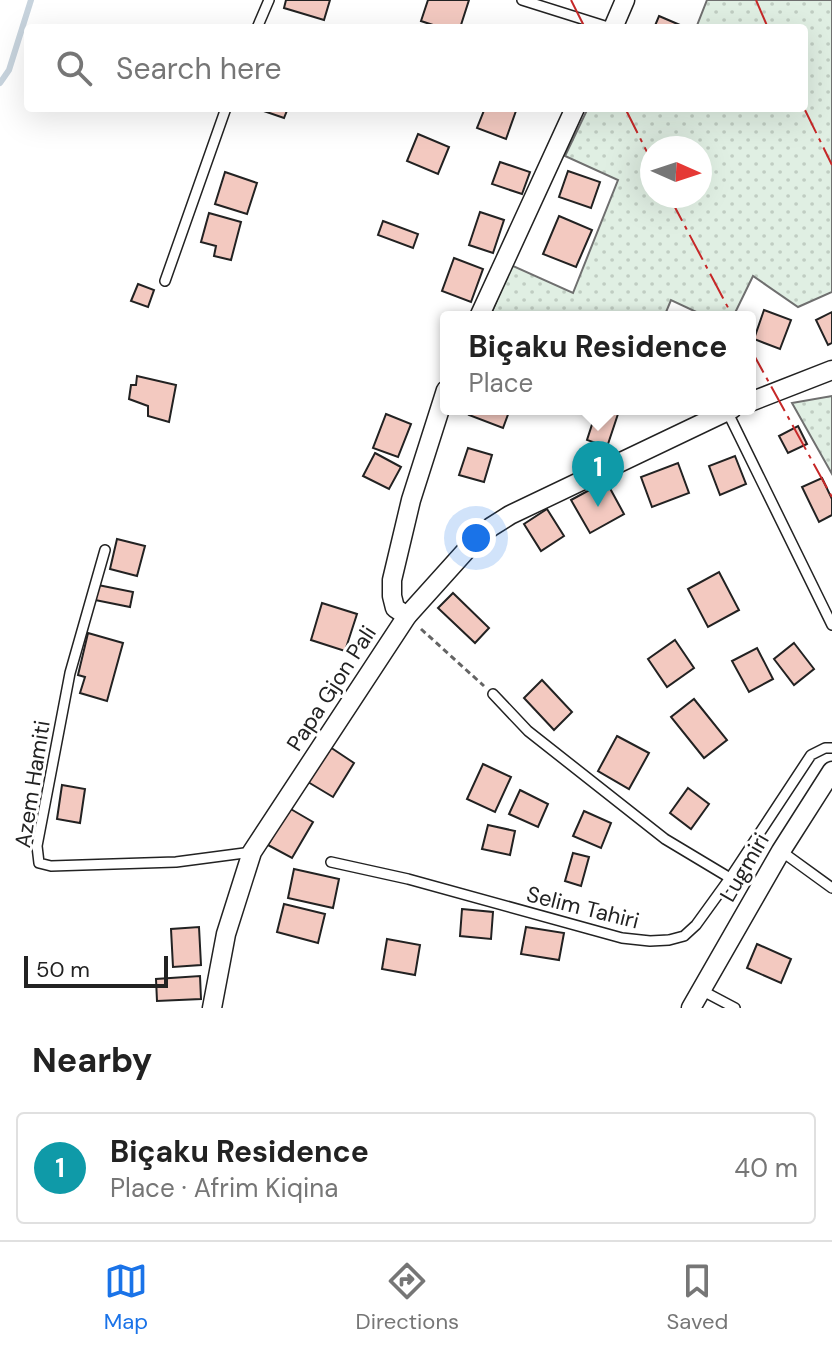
<!DOCTYPE html>
<html lang="en">
<head>
<meta charset="utf-8">
<style>
	:root { --surface:#fff; --page:#f6f6f6; --text:#222; --muted:#767676; --line:#e0e0e0; --accent:#1a73e8 }
	body { margin:0; font-family:"DM Sans",sans-serif; background:var(--page); color:var(--text) }
	.compass { position:absolute; left:640px; top:136px; width:72px; height:72px; border-radius:50%; background:var(--surface); box-shadow:0 8px 32px #0002; rotate:93deg }
	.scale { position:absolute; left:24px; bottom:20px; width:144px; box-sizing:border-box; padding-left:8px; border:4px solid #222; border-top:0; font-size:22px; line-height:28px; white-space:nowrap; color:#222; -webkit-text-stroke:6px #fff; paint-order:stroke }
	.you { position:absolute; left:476px; top:538px; width:28px; height:28px; margin:-20px; border:6px solid #fff; border-radius:50%; background:#1a73e8; box-shadow:0 0 0 12px #1a73e833 }
	.badge { display:grid; place-items:center; width:52px; height:52px; border-radius:50%; background:var(--accent); color:#fff; font-size:26px; font-weight:700 }
	.pin { position:absolute; translate:-50% -66px; filter:drop-shadow(0 2px 4px #0008) }
	.pin::after { content:''; position:absolute; top:42px; width:28px; height:24px; background:inherit; clip-path:polygon(0 0,100% 0,50% 100%) }
	.popup { position:absolute; left:440px; top:311px; width:316px; height:104px; box-sizing:border-box; display:grid; place-content:center; border-radius:8px; background:var(--surface); filter:drop-shadow(0 2px 6px #0005); font-size:26px; white-space:nowrap; color:var(--muted) }
	.popup b { font-size:30px; color:var(--text) }
	.popup::after { content:''; position:absolute; left:50%; top:100%; margin-left:-16px; border:16px solid transparent; border-top-color:var(--surface) }
	.list { margin:0; padding:0; list-style:none }
	h2 { display:flex; justify-content:space-between; align-items:center; height:104px; margin:0; padding:0 32px; font-size:34px }
	h2 small { font-size:26px; font-weight:400; color:var(--muted) }
	.list li { display:grid; grid-template-columns:52px 1fr auto; gap:24px; align-items:center; box-sizing:border-box; height:112px; margin:0 16px 16px; padding:0 16px; border:2px solid var(--line); border-radius:8px }
	.list b { display:block; font-size:30px; white-space:nowrap }
	.list p { margin:0; font-size:26px; white-space:nowrap; color:var(--muted) }
	.list em { font-size:26px; font-style:normal; color:var(--muted) }
	.icon { flex:none; width:44px; height:44px; fill:none; stroke:currentColor; stroke-width:2; stroke-linecap:round; stroke-linejoin:round }
	.map { position:relative; flex:none; width:832px; height:1008px; overflow:hidden }
	.search { position:absolute; background:var(--surface); box-shadow:0 8px 32px #0002; left:24px; right:24px; top:24px; height:88px; display:flex; align-items:center; gap:20px; box-sizing:border-box; padding:0 28px; border-radius:8px; color:var(--muted); font-size:30px }
	.sheet { height:232px; background:var(--surface) }
	nav { display:flex; justify-content:space-around; align-items:center; box-sizing:border-box; height:112px; border-top:2px solid var(--line); background:var(--surface); font-size:22px; color:var(--muted) }
	nav a { display:grid; justify-items:center; gap:4px }
	nav .on { color:var(--accent) }
	.map>svg:first-child { display:block }
	.grass { fill:url(#grass-dots); stroke:#6f6f6f; stroke-width:2; fill-rule:evenodd }
	.lines { fill:none; stroke-linecap:round; stroke-linejoin:round }
	.stream { stroke:#c7d3dd; stroke-width:6 }
	.building { fill:#f3c9c0; stroke:#222; stroke-width:2 }
	.service-casing { stroke:#222; stroke-width:12 }
	.minor-casing { stroke:#222; stroke-width:21 }
	.path { stroke:#646464; stroke-width:3; stroke-dasharray:6 4; stroke-linecap:butt }
	.service { stroke:#fff; stroke-width:9 }
	.minor { stroke:#fff; stroke-width:18 }
	.power { stroke:#c62828; stroke-width:2; stroke-dasharray:28 6 4 6; stroke-linecap:butt }
	.labels { text-anchor:middle; stroke-width:6; stroke-linejoin:round; paint-order:stroke }
	.street-label { font-size:22px; fill:#222; stroke:#fff }
</style>
</head>
<body>
<div class="map">
<svg width="832" height="1008" viewBox="0 0 832 1008">
	<defs>
		<pattern id="grass-dots" width="8" height="8" patternUnits="userSpaceOnUse" patternTransform="scale(2)"><rect width="8" height="8" fill="#e0efe3"/><path d="M2 2h.1M6 6h.1" fill="none" stroke="#c0cdc2" stroke-width="1.8" stroke-linecap="round"/></pattern>
	</defs>
	<rect width="100%" height="100%" fill="#fff"/>
	<g class="grass">
		<path d="M 707,0 L 832,0 L 832,292 L 798,307 L 753,276 L 733,317 L 707,317 L 671,300 L 664,317 L 490,317 L 511,265 L 573,293 L 618,180 L 565,156 L 588,108 L 804,108 L 804,28 L 696,28 ZM 652,148 L 700,148 L 700,196 L 652,196 Z"/>
		<path d="M 832,396 L 832,474 L 792,403 Z"/>
	</g>
	<g class="lines">
		<path class="stream" d="M 0,83 L 9,70 L 31,0"/>
	</g>
	<g class="building">
		<path d="M 286,0 L 330,0 L 324,20 L 284,8 Z"/>
		<path d="M 428,0 L 469,0 L 460,28 L 442,28 L 421,21 Z"/>
		<path d="M 659,16 L 687,28 L 654,28 Z"/>
		<path d="M 255,108 L 288,108 L 284,118 Z"/>
		<path d="M 485,108 L 517,108 L 506,139 L 477,128 Z"/>
		<path d="M 418,134 L 449,147 L 438,174 L 407,161 Z"/>
		<path d="M 500,162 L 530,172 L 522,194 L 492,184 Z"/>
		<path d="M 568,171 L 600,182 L 591,208 L 559,197 Z"/>
		<path d="M 225,172 L 257,183 L 247,214 L 215,204 Z"/>
		<path d="M 480,212 L 504,220 L 493,253 L 469,245 Z"/>
		<path d="M 209,213 L 241,222 L 231,260 L 214,256 L 216,246 L 201,242 Z"/>
		<path d="M 559,216 L 592,230 L 576,267 L 543,254 Z"/>
		<path d="M 383,221 L 418,234 L 413,248 L 378,235 Z"/>
		<path d="M 454,258 L 483,269 L 471,302 L 442,291 Z"/>
		<path d="M 138,284 L 154,290 L 148,307 L 131,301 Z"/>
		<path d="M 764,310 L 791,320 L 780,349 L 754,339 Z"/>
		<path d="M 832,312 L 832,343 L 828,345 L 816,320 Z"/>
		<path d="M 137,376 L 176,385 L 169,422 L 148,416 L 148,406 L 129,399 L 131,385 L 136,385 Z"/>
		<path d="M 472,409 L 510,409 L 503,428 L 469,415 Z"/>
		<path d="M 597,409 L 619,411 L 607,447 L 587,440 Z"/>
		<path d="M 386,414 L 411,424 L 398,457 L 373,448 Z"/>
		<path d="M 798,426 L 807,444 L 788,453 L 779,436 Z"/>
		<path d="M 468,448 L 492,455 L 484,482 L 459,475 Z"/>
		<path d="M 375,453 L 401,467 L 389,489 L 363,476 Z"/>
		<path d="M 735,456 L 746,484 L 720,495 L 709,466 Z"/>
		<path d="M 678,463 L 689,493 L 652,507 L 641,477 Z"/>
		<path d="M 822,478 L 832,499 L 832,515 L 819,522 L 802,487 Z"/>
		<path d="M 606,481 L 624,514 L 590,533 L 571,500 Z"/>
		<path d="M 547,509 L 564,536 L 541,551 L 524,524 Z"/>
		<path d="M 117,539 L 145,546 L 137,576 L 110,569 Z"/>
		<path d="M 719,572 L 739,610 L 708,627 L 688,589 Z"/>
		<path d="M 98,585 L 133,592 L 130,607 L 95,600 Z"/>
		<path d="M 453,593 L 489,628 L 475,643 L 438,608 Z"/>
		<path d="M 322,603 L 357,614 L 345,651 L 311,640 Z"/>
		<path d="M 88,633 L 123,643 L 107,701 L 80,693 L 85,677 L 78,675 Z"/>
		<path d="M 675,640 L 694,668 L 667,687 L 648,659 Z"/>
		<path d="M 794,643 L 814,669 L 794,685 L 774,659 Z"/>
		<path d="M 757,648 L 773,679 L 749,692 L 732,661 Z"/>
		<path d="M 542,680 L 572,712 L 554,730 L 524,698 Z"/>
		<path d="M 694,699 L 727,740 L 704,758 L 671,717 Z"/>
		<path d="M 617,736 L 649,753 L 629,789 L 598,771 Z"/>
		<path d="M 330,747 L 354,763 L 333,797 L 308,782 Z"/>
		<path d="M 483,764 L 511,777 L 495,812 L 467,799 Z"/>
		<path d="M 62,785 L 85,789 L 80,823 L 57,819 Z"/>
		<path d="M 688,788 L 709,804 L 691,829 L 670,813 Z"/>
		<path d="M 520,790 L 548,804 L 538,827 L 509,814 Z"/>
		<path d="M 289,808 L 313,822 L 292,858 L 268,845 Z"/>
		<path d="M 584,811 L 611,823 L 601,848 L 573,836 Z"/>
		<path d="M 488,825 L 515,831 L 510,855 L 482,849 Z"/>
		<path d="M 573,853 L 589,857 L 581,886 L 565,881 Z"/>
		<path d="M 294,869 L 339,879 L 333,908 L 288,898 Z"/>
		<path d="M 284,904 L 325,914 L 318,943 L 277,932 Z"/>
		<path d="M 462,909 L 493,912 L 491,939 L 460,936 Z"/>
		<path d="M 199,927 L 201,965 L 173,967 L 171,929 Z"/>
		<path d="M 526,927 L 564,933 L 559,960 L 521,954 Z"/>
		<path d="M 387,939 L 420,945 L 415,975 L 382,969 Z"/>
		<path d="M 757,944 L 791,959 L 781,983 L 747,968 Z"/>
		<path d="M 200,976 L 201,999 L 157,1001 L 156,979 Z"/>
	</g>
	<g class="lines">
		<g class="service-casing">
			<g id="service">
				<path d="M 522,0 L 611,28"/>
				<path d="M 257,28 L 269,0"/>
				<path d="M 165,281 L 226,108"/>
				<path d="M 727,411 L 832,625"/>
				<path d="M 105,550 L 70,673 L 37,846 L 39,863 L 51,866 L 176,862 L 252,852"/>
				<path d="M 493,694 L 528,731 L 665,839 L 730,878"/>
				<path d="M 781,851 L 832,888"/>
				<path d="M 331,862 L 408,879 L 622,938 L 650,941 L 669,940 L 684,936 L 696,925 L 730,878 L 811,755 L 825,748 L 832,748"/>
				<path d="M 701,990 L 735,1008"/>
			</g>
		</g>
		<g class="minor-casing">
			<g id="minor">
				<path d="M 613,28 L 625,0"/>
				<path d="M 479,317 L 575,108"/>
				<path d="M 750,402 L 832,370"/>
				<path d="M 407,616 L 395,608 L 392,596 L 392,580 L 411,500 L 446,390"/>
				<path d="M 212,1008 L 226,934 L 252,852 L 407,616 L 470,546 L 491,527 L 510,515 L 732,409"/>
				<path d="M 691,1008 L 781,851 L 832,771"/>
			</g>
		</g>
		<path class="path" d="M 421,629 L 484,686"/>
		<use href="#service" class="service"/>
		<use href="#minor" class="minor"/>
		<g class="power">
			<path d="M 571,0 L 585,28"/>
			<path d="M 756,0 L 768,28"/>
			<path d="M 625,108 L 652,162"/>
			<path d="M 804,108 L 832,165"/>
			<path d="M 669,196 L 733,317"/>
			<path d="M 750,348 L 832,497"/>
		</g>
	</g>
	<g class="labels">
		<g class="street-label">
			<text transform="translate(331 688) rotate(-57)" y="8">Papa Gjon Pali</text>
			<text transform="translate(32 784) rotate(-81)" y="8">Azem Hamiti</text>
			<text transform="translate(744 867) rotate(-60)" y="8">Lugmiri</text>
			<text transform="translate(583 907) rotate(14)" y="8">Selim Tahiri</text>
		</g>
	</g>
</svg>
<svg class="compass" viewBox="-18 -18 36 36"><path d="M0-13l5 13h-10z" fill="#e53935"/><path d="M0 13l5-13h-10z" fill="#767676"/></svg>
<div class="scale">50 m</div>
<div class="you"></div>
<div class="pin badge" style="left:598px;top:507px;background:#0f9aa8">1</div>
<div class="popup"><b>Biçaku Residence</b>Place</div>
<div class="search"><svg class="icon" aria-label="search" viewBox="0 0 24 24"><circle cx="10" cy="10" r="6"/><path d="M15 15l6 6"/></svg>Search here</div>
</div>
<section class="sheet">
<h2>Nearby<small></small></h2>
<ul class="list">
<li><span class="badge" style="background:#0f9aa8">1</span><div><b>Biçaku Residence</b><p>Place · Afrim Kiqina</p></div><em>40 m</em></li>
</ul>
</section>
<nav>
<a class="on"><svg class="icon" aria-label="map" viewBox="0 0 24 24"><path d="M3 6l6-2 6 2 6-2v14l-6 2-6-2-6 2zM9 4v14M15 6v14"/></svg>Map</a>
<a><svg class="icon" aria-label="directions" viewBox="0 0 24 24"><path d="M12 3l9 9-9 9-9-9zM9 14v-3h6M13 9l2 2-2 2"/></svg>Directions</a>
<a><svg class="icon" aria-label="saved" viewBox="0 0 24 24"><path d="M7 4h10v16l-5-4-5 4z"/></svg>Saved</a>
</nav>
</body>
</html>
